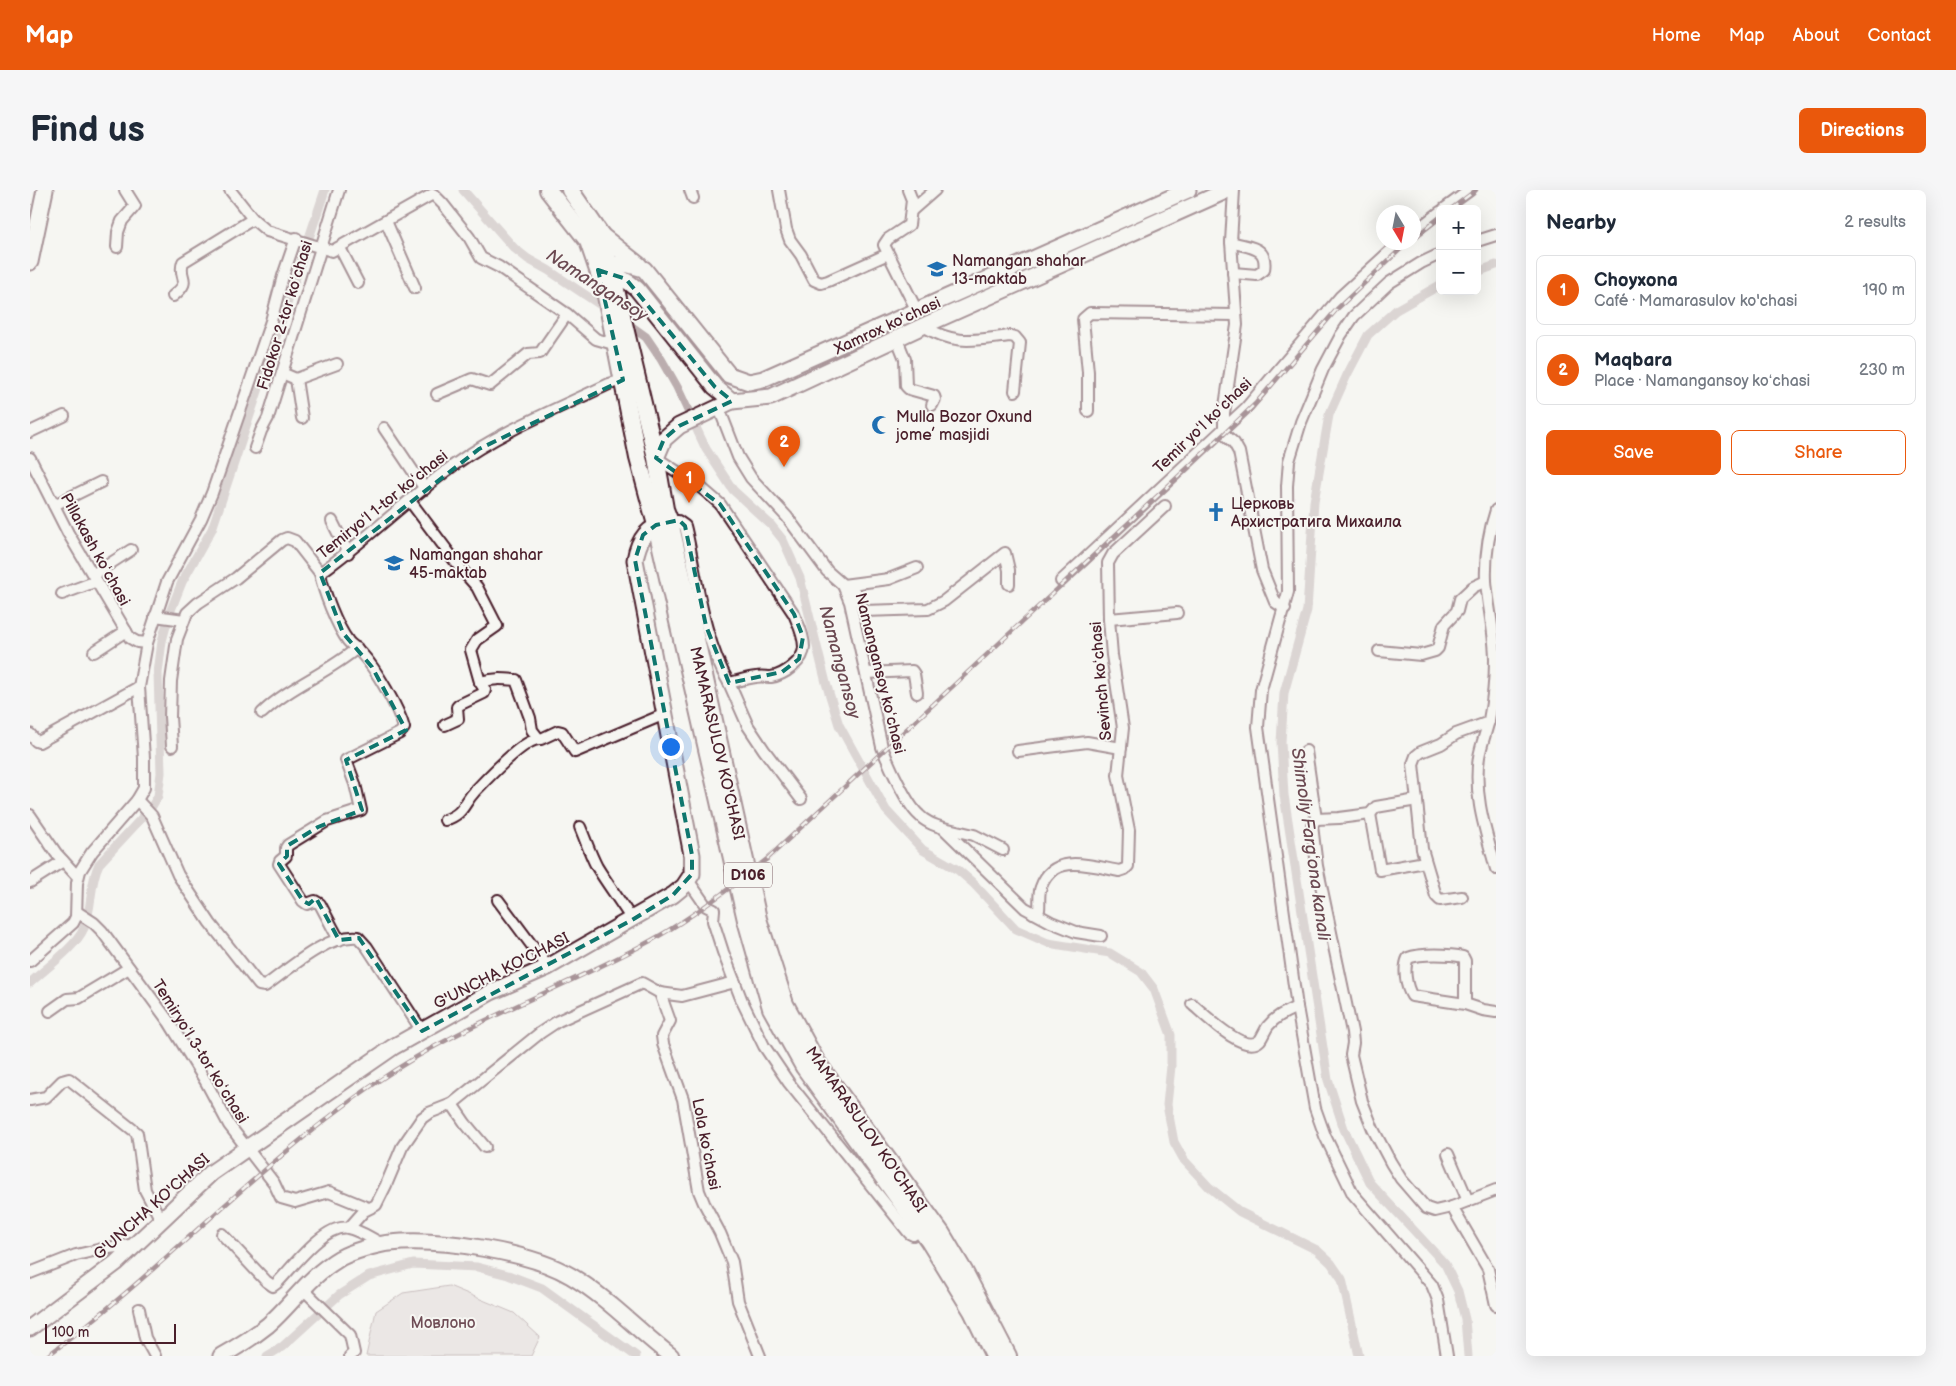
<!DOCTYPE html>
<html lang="en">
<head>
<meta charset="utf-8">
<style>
	:root { --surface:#fff; --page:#f6f6f7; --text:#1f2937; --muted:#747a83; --line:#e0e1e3; --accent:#ea580c }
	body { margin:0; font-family:"Balsamiq Sans",sans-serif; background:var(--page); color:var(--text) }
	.controls { position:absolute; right:15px; top:15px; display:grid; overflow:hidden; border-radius:8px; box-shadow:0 5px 20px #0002 }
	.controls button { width:45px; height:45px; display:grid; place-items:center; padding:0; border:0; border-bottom:1px solid var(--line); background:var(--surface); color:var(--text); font:25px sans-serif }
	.compass { position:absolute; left:1346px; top:15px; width:45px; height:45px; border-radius:50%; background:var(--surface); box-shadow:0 5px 20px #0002; rotate:170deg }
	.scale { position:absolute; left:15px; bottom:12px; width:131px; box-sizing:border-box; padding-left:5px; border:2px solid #4a1f2b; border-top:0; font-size:14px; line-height:18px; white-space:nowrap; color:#4a1f2b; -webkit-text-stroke:4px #f6f6f2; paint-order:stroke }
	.you { position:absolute; left:640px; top:556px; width:18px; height:18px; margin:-12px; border:4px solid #fff; border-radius:50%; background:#1a73e8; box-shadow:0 0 0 8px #1a73e833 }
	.badge { display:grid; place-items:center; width:32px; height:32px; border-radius:50%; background:var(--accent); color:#fff; font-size:16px; font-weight:700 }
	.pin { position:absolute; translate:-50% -41px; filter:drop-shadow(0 1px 2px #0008) }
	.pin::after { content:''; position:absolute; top:26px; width:18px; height:15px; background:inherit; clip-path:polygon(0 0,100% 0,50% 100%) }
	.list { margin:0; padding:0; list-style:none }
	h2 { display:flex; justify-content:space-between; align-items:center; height:65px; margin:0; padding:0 20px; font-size:21px }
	h2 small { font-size:16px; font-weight:400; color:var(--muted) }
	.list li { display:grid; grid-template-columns:32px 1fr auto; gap:15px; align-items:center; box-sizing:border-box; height:70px; margin:0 10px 10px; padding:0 10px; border:1px solid var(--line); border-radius:8px }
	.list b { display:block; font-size:19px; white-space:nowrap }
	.list p { margin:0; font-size:16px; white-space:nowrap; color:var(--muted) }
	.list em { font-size:16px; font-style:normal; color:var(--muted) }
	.actions { display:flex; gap:10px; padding:15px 20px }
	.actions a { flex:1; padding:11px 0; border:1px solid var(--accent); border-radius:8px; text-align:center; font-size:18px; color:var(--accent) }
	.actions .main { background:var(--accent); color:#fff }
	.map { position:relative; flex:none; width:1466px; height:1166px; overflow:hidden; border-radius:8px }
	header { display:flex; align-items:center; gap:30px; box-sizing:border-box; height:70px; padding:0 25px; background:var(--accent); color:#fff }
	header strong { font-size:24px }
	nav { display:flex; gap:28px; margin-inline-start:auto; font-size:18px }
	.intro { display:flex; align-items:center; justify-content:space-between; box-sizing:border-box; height:120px; padding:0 30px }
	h1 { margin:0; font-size:35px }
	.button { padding:12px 22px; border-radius:8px; background:var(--accent); color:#fff; font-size:18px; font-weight:700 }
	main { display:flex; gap:30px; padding:0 30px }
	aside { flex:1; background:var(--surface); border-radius:8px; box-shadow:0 5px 20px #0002 }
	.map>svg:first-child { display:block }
	.green { fill:#ddd6d5; stroke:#947a80 }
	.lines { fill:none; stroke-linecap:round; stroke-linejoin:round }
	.canal { stroke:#bbadae; stroke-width:9 }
	.street-casing { stroke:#4a1f2b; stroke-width:14 }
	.secondary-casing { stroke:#4a1f2b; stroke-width:19 }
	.primary-casing { stroke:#4a1f2b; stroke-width:20 }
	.street { stroke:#f6f6f2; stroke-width:10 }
	.secondary { stroke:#f6f6f2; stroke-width:15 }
	.primary { stroke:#f6f6f2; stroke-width:16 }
	.rail-casing { stroke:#4a1f2b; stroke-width:4.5 }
	.rail { stroke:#f6f6f2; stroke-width:2.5; stroke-dasharray:8; stroke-linecap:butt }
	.marked { fill:none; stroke:#0f766e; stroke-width:4; stroke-dasharray:10 6; stroke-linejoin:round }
	.labels { text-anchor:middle; stroke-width:4; stroke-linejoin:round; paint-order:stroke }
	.shield { fill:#f6f6f2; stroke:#7e6067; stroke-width:1 }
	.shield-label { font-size:15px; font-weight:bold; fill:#4a1f2b }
	.poi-label { font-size:16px; fill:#4a1f2b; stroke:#f6f6f2; text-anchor:start }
	.street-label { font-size:16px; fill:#4a1f2b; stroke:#f6f6f2 }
	.park-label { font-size:16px; fill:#6f4d56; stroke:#f6f6f2 }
	.water-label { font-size:18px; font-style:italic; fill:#6c4a52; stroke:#f6f6f2 }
</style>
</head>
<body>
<header>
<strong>Map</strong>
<nav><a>Home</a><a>Map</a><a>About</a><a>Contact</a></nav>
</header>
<div class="intro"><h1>Find us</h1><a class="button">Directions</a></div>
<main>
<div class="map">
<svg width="1466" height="1166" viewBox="0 0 1466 1166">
	<rect width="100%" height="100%" fill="#f6f6f2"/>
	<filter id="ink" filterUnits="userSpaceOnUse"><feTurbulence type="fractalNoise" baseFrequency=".02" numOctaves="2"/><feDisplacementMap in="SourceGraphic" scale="10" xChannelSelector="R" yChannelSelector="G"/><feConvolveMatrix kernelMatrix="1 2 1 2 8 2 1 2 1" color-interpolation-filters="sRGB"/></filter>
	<g filter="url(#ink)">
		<path class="green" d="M 419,1096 L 484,1123 L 510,1147 L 501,1166 L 336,1166 L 346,1121 L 373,1103 Z"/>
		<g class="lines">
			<g class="canal">
				<path d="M 433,0 L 484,58 L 498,69 L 518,80 L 578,120"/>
				<path d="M 1447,82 L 1466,75"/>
				<path d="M 1410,95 L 1366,120 L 1338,145 L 1317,185 L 1299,225 L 1284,312 L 1277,420 L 1254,503 L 1251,552 L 1254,605 L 1298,890 L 1314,939 L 1340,993 L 1415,1074 L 1428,1101 L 1435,1129 L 1438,1166"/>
				<path d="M 595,132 L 616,147 L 631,169 L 647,197 L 676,259 L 703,300 L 741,335 L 753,350 L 770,388 L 796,493 L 809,535 L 856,620 L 893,660 L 928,680 L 943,693 L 986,739 L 1018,753 L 1080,763 L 1111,782 L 1124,799 L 1141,845 L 1141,876 L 1137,915 L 1144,952 L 1154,970 L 1179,997 L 1210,1022 L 1287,1060 L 1301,1073 L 1312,1089 L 1329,1166"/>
				<path d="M 0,793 C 16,778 46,757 54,738 C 63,717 59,694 69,674 L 121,618 L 128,606 L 131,583 L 128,483 L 132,451 L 139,425 L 152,392 L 182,339 L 295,0"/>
				<path d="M 237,1166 L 252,1157 L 309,1105 L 339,1086 L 383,1074 L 447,1077 L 478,1085 L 512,1098 L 606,1166"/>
			</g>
			<g class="street-casing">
				<g id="street">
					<path d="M 200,0 L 223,29 L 237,41 L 302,61 L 403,4 L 413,14 L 439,47 L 451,68 L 469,77 L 537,124 L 566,149 L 587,155"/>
					<path d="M 660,0 L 663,8"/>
					<path d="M 749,0 L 756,39 L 760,50 L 771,65 L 784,90 L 791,93 L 798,91 L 858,64"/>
					<path d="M 878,0 L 882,10 L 879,35 L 858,49 L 854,55 L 887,121"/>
					<path d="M 1204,0 L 1201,52 L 1207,135 L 1194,223 L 1194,244 L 1204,253 L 1209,262 L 1232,380 L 1245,412 L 1255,419"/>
					<path d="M 1414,19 L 1440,0"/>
					<path d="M 881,21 L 905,0"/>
					<path d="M 356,31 L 385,98"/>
					<path d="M 1384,42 L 1410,22"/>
					<path d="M 1447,51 L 1466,45"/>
					<path d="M 1201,52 C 1220,58 1238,56 1234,80 L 1227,85 L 1203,83"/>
					<path d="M 87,57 L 88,42 L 92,31 L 105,16 L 95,0"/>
					<path d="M 310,58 L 328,93"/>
					<path d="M 1410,64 L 1391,73 L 1359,93 L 1324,126 L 1311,145 L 1293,179 L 1271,232 L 1259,271 L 1257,296 L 1258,402 L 1231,500 L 1228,537 L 1267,817 L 1285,918 L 1295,946 L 1323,1004 L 1402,1095 L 1408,1110 L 1417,1166"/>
					<path d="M 143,106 C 164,89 147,89 153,72 L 223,29"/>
					<path d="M 893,136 C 926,156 944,150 980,146 L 985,147 L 990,153 L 985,201"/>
					<path d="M 867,149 L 875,169 L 876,196 L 879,199 L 904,206 L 905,209 L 902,215"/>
					<path d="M 252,183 L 266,189 L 307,174"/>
					<path d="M 266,189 L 272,228"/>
					<path d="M 407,204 L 442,189 L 460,195 L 498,164 L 510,163 L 537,124"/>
					<path d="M 689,218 L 708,267 L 721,288 L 757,327 L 797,381 L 813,395 L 820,412 L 852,557 C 858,573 877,615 889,625 C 895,632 904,635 913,638 L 995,718 L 1021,732 L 1046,742 L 1071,746"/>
					<path d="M 1058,221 L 1058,182 L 1053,129 L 1060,123 L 1205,125"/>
					<path d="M 354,238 L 395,299"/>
					<path d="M 0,242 L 34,226"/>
					<path d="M 225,258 L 231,241 L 238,228 L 309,0"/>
					<path d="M 0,268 L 38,343 L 100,448 L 107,452 L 117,453"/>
					<path d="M 626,268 L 668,295 L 690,314 L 764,424 C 768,434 774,445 774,457 C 774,471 754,485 741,487 C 736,487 731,486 726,487 C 717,488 708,491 699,493 L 718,536 L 734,560 L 771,609"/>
					<path d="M 380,311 L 431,379 L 447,397 L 467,436 L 447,450 L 441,460 L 450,492 L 455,500 L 454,503 L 429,515 L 427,517 L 428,529 L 415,535"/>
					<path d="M 24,315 L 71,292"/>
					<path d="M 1466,320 C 1458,344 1455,365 1456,391 C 1458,417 1465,443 1465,470 C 1465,490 1463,510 1459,530 C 1456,543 1451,555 1449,567 C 1443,606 1456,642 1466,679"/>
					<path d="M 302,331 L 318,363"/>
					<path d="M 640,332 L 648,331 L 655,336 L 656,340 C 667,388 673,450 699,493"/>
					<path d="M 290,383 C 293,401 307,436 318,451 C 322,456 328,459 332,464 C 346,479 369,519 374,538 L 370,543 L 316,570 L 325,594 L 331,620 L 297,631 L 258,655 L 256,658 L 256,666 L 250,671 L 249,674 L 273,711 L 277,714 L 285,711 L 290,714 L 309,750"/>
					<path d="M 290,383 C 337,350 377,309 424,275 C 471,241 527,219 579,194 L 593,190"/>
					<path d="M 64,384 L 101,360"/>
					<path d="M 1031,391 L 1216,218 L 1310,107 L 1370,52"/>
					<path d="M 813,395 L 826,403 L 833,421 L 898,419 L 914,411 L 975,363 L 979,380 L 979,394"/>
					<path d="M 813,395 L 859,389 L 887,378"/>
					<path d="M 32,404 L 67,391"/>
					<path d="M 125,426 L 154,430"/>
					<path d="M 1079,429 L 1147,423"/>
					<path d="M 1349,461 L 1391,465 L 1405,461 L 1408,458 L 1414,435 L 1427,421 L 1430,409 L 1443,397 L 1456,391"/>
					<path d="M 64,462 L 96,441"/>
					<path d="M 836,483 L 882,481 L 884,484 L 887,503"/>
					<path d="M 450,492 C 463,488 473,489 486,490 L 500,528 L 502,540 L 509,549 L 511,549 L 528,541 L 532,542 L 545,562 L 635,524"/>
					<path d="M 232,523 C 260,496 298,483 327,458"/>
					<path d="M 0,544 L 6,551 L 9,552 L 109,497"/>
					<path d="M 142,556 L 140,527 L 141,491 L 147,449 L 157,423 L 168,413 L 206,388 L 252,350 L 257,348 L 265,351 L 290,383"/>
					<path d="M 988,561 L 1057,552 L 1091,558"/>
					<path d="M 1276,561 L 1286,629 L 1282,635 L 1287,676 L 1322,842 L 1323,853 L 1321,865 L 1332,911 L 1343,939 L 1361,973 L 1371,989 L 1396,1018 L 1405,1021 L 1422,1017"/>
					<path d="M 107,610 L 122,626 L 148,685 L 180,733 L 229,795 L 235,796 C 259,779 297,744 328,747 L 337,757 L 392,841"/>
					<path d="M 1340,624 L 1350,680 L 1395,672"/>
					<path d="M 0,625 L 26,663 L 47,686"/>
					<path d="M 1286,629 L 1309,628 L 1340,624 L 1346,617 L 1387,610"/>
					<path d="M 415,630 C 435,623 432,615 445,601 C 457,589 492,550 509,549"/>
					<path d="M 550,637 C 556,651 560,664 567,677 C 578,695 591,712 602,730"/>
					<path d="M 914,638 L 944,645 L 973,660"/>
					<path d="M 658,690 L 676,716 L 684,720 L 683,731 L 693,762 L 712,811 L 734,856 L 759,893 L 879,1043 L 883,1045 L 892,1039"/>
					<path d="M 0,692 L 33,671"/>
					<path d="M 1432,707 L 1410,710 L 1406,706 L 1392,659 L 1383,574 L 1386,566 L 1391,562 L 1411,554 L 1426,544 L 1459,532"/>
					<path d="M 468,710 L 518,777"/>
					<path d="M 47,722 L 64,733 L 72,741 L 139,832 L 176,892 L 199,935 L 244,993 L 251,1008 L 265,1012 L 299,1002 L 338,1018"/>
					<path d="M 1003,723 L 1009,720 C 1010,712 1008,704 1011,697 C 1023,662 1062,676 1089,681 L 1095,679 L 1098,676 L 1099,640 L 1088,585 L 1093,538 L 1082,465 L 1079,429 L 1078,373 L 1083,364 L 1135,316"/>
					<path d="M 0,771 L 43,733 L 46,727 L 47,693 L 50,681 L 62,662 L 107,610 L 114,598 L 114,568 L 109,497 L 117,453 L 137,392 L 171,329 L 182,303 L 241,131 L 253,86 L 266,48"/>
					<path d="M 630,803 L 640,831 L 632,846 L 633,854 L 653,909 L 669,1001 L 674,1013 L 690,1043 L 702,1072 L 708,1111 L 730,1166"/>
					<path d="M 1162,814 C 1174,824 1215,866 1230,850 C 1233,846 1235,840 1238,836 C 1246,826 1256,822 1267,817"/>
					<path d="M 1435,814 L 1382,806 C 1376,797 1373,778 1378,768 C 1390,763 1421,764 1433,767 L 1435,771 L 1435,814 L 1453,820 L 1466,822"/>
					<path d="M 20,821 L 37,809 L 49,808 L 99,778"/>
					<path d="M 0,910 L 16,907 L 32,891 L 39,889 L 107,943 L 115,1000 L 131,1030"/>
					<path d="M 422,914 L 435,933 L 455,957"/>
					<path d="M 1418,964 L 1438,1011"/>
					<path d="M 1466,1000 L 1422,1017 L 1458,1079 L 1466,1115"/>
					<path d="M 319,1038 L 334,1021 L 346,1015 L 356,995 L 372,957 L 392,928 L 399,923 L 422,914 L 510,843 L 528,831 L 612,793 L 630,803 L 652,806 L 705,792"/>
					<path d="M 192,1044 L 236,1091 L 243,1096 L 247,1093 C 262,1078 295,1033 318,1038 C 329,1040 342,1049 353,1054"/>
					<path d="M 0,1083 L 46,1065 L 72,1059 L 107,1054"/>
					<path d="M 272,1098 L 320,1145 L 324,1163 L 320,1166"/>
					<path d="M 109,1119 L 115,1148 L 125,1166"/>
				</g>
			</g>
			<g class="secondary-casing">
				<g id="secondary">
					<path d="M 571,45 L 609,75"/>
					<path d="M 0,72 L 15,0"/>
					<path d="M 569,80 C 586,70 596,74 614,79 L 699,185 L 719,192 L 733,189 L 1158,0"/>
					<path d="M 571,81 C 586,84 596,89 607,99 L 685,197 L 702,211 L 741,207 L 893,136 L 1198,0"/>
					<path d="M 626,268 L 634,249 L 649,236 L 702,211"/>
					<path d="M 0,1138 L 86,1073 L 181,983 L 363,857 L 461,802 L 518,777 L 643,705 L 654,696 L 662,684 L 662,665 L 605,370 C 608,351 616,337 636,333"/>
					<path d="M 191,1166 C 207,1157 223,1147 238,1135 C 264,1112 278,1087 310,1068 C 321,1062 347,1054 360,1053 C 408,1048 499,1061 541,1086 C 578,1108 607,1140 641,1166"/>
				</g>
			</g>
			<g class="primary-casing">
				<g id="primary">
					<path d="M 518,0 L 558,51 L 575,101 L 608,268 L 626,335 L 716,730 L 741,818 L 774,877 L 899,1051 L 942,1121 L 964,1166"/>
					<path d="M 540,0 L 571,45 L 582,83 L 626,268 L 635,319 L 640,332 L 728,729 L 755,814 L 786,871 L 912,1044 L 934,1081 L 978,1166"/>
				</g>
			</g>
			<use href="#street" class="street"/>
			<use href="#secondary" class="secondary"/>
			<use href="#primary" class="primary"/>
			<g class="rail-casing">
				<g id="rail">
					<path d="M 1421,19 L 1446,0"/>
					<path d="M 1384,48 L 1410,27"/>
					<path d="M 17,1166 C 132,1081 229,973 347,892 C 432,833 531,800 622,750 C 663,727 700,698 737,669 L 1194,244 L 1226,213 L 1307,119 L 1378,52"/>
				</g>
			</g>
			<use href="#rail" class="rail"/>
		</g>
	</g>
	<path d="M0 0H1466V1166H0ZM 568,80 L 596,89 L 685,197 L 702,211 L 649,236 L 634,249 L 626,268 L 690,314 L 764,424 L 773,447 L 769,469 L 752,482 L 699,493 L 676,436 L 655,336 L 649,330 L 626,335 L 613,345 L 605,370 L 662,665 L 662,684 L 643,705 L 602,730 L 392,841 L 329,748 L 309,750 L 286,708 L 279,714 L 273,711 L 249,674 L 257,666 L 257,656 L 288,637 L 332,620 L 316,570 L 376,540 L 342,477 L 313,443 L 290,383 L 449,259 L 593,190 Z" fill="#f6f6f2" fill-opacity=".55" fill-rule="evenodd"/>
	<path class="marked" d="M 568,80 L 596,89 L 685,197 L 702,211 L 649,236 L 634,249 L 626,268 L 690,314 L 764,424 L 773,447 L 769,469 L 752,482 L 699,493 L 676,436 L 655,336 L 649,330 L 626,335 L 613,345 L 605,370 L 662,665 L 662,684 L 643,705 L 602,730 L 392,841 L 329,748 L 309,750 L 286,708 L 279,714 L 273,711 L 249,674 L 257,666 L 257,656 L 288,637 L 332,620 L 316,570 L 376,540 L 342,477 L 313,443 L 290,383 L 449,259 L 593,190 Z"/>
	<defs>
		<g id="school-bare" transform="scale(1.5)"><path d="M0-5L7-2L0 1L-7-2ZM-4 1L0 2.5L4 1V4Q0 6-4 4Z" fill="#1f6fb2" stroke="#f6f6f2" stroke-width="2.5" paint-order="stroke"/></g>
		<g id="mosque-bare" transform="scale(1.5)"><path d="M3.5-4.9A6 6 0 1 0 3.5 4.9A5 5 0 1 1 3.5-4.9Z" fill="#1f6fb2" stroke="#f6f6f2" stroke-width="2.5" paint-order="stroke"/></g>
		<g id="church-bare" transform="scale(1.5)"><path d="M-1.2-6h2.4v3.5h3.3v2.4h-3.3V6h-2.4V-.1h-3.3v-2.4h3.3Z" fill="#1f6fb2" stroke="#f6f6f2" stroke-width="2.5" paint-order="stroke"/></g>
	</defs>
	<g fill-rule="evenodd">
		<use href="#school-bare" x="907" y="79"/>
		<use href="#mosque-bare" x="851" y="235"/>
		<use href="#church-bare" x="1186" y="322"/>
		<use href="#school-bare" x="364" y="373"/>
	</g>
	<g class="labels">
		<rect class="shield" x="694" y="672.5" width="48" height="25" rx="4"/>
		<g class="shield-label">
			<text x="718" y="690">D106</text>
		</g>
		<g class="poi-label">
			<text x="922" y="76">Namangan shahar<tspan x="922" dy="18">13-maktab</tspan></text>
			<text x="866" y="232">Mulla Bozor Oxund<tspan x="866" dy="18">jome’ masjidi</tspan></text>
			<text x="1201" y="319">Церковь<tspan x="1201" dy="18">Архистратига Михаила</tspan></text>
			<text x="379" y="370">Namangan shahar<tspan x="379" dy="18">45-maktab</tspan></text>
		</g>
		<g class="street-label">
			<text transform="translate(254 125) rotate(-73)" y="6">Fidokor 2-tor koʻchasi</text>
			<text transform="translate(857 135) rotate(-25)" y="6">Xamrox koʻchasi</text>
			<text transform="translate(1172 235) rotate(-44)" y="6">Temir yoʻl koʻchasi</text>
			<text transform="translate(352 314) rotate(-39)" y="6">Temiryoʻl 1-tor koʻchasi</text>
			<text transform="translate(66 359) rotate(61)" y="6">Pillakash koʻchasi</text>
			<text transform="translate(851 483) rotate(76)" y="6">Namangansoy koʻchasi</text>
			<text transform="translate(1070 491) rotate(-95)" y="6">Sevinch koʻchasi</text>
			<text transform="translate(688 553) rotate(77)" y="6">MAMARASULOV KO'CHASI</text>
			<text transform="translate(471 780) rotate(-27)" y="6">G'UNCHA KO'CHASI</text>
			<text transform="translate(171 861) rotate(58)" y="6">Temiryoʻl 3-tor koʻchasi</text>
			<text transform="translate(837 939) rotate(55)" y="6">MAMARASULOV KO'CHASI</text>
			<text transform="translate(677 954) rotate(79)" y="6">Lola koʻchasi</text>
			<text transform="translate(121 1016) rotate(-42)" y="6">G'UNCHA KO'CHASI</text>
		</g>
		<g class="park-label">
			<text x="413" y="1138">Мовлоно</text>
		</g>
		<g class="water-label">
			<text transform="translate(567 95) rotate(33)" y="6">Namangansoy</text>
			<text transform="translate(810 472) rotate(75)" y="6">Namangansoy</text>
			<text transform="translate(1281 654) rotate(82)" y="6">Shimoliy Fargʻona kanali</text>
		</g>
	</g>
</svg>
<div class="controls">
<button>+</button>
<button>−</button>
</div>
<svg class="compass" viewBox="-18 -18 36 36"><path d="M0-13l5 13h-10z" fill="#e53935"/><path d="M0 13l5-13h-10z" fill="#747a83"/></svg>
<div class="scale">100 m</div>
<div class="you"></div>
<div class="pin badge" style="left:659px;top:313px">1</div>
<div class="pin badge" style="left:754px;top:277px">2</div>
</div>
<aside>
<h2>Nearby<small>2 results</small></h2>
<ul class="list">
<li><span class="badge">1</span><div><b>Choyxona</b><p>Café · Mamarasulov ko'chasi</p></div><em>190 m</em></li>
<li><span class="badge">2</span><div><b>Maqbara</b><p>Place · Namangansoy koʻchasi</p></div><em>230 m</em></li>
</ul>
<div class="actions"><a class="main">Save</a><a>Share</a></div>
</aside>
</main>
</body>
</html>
